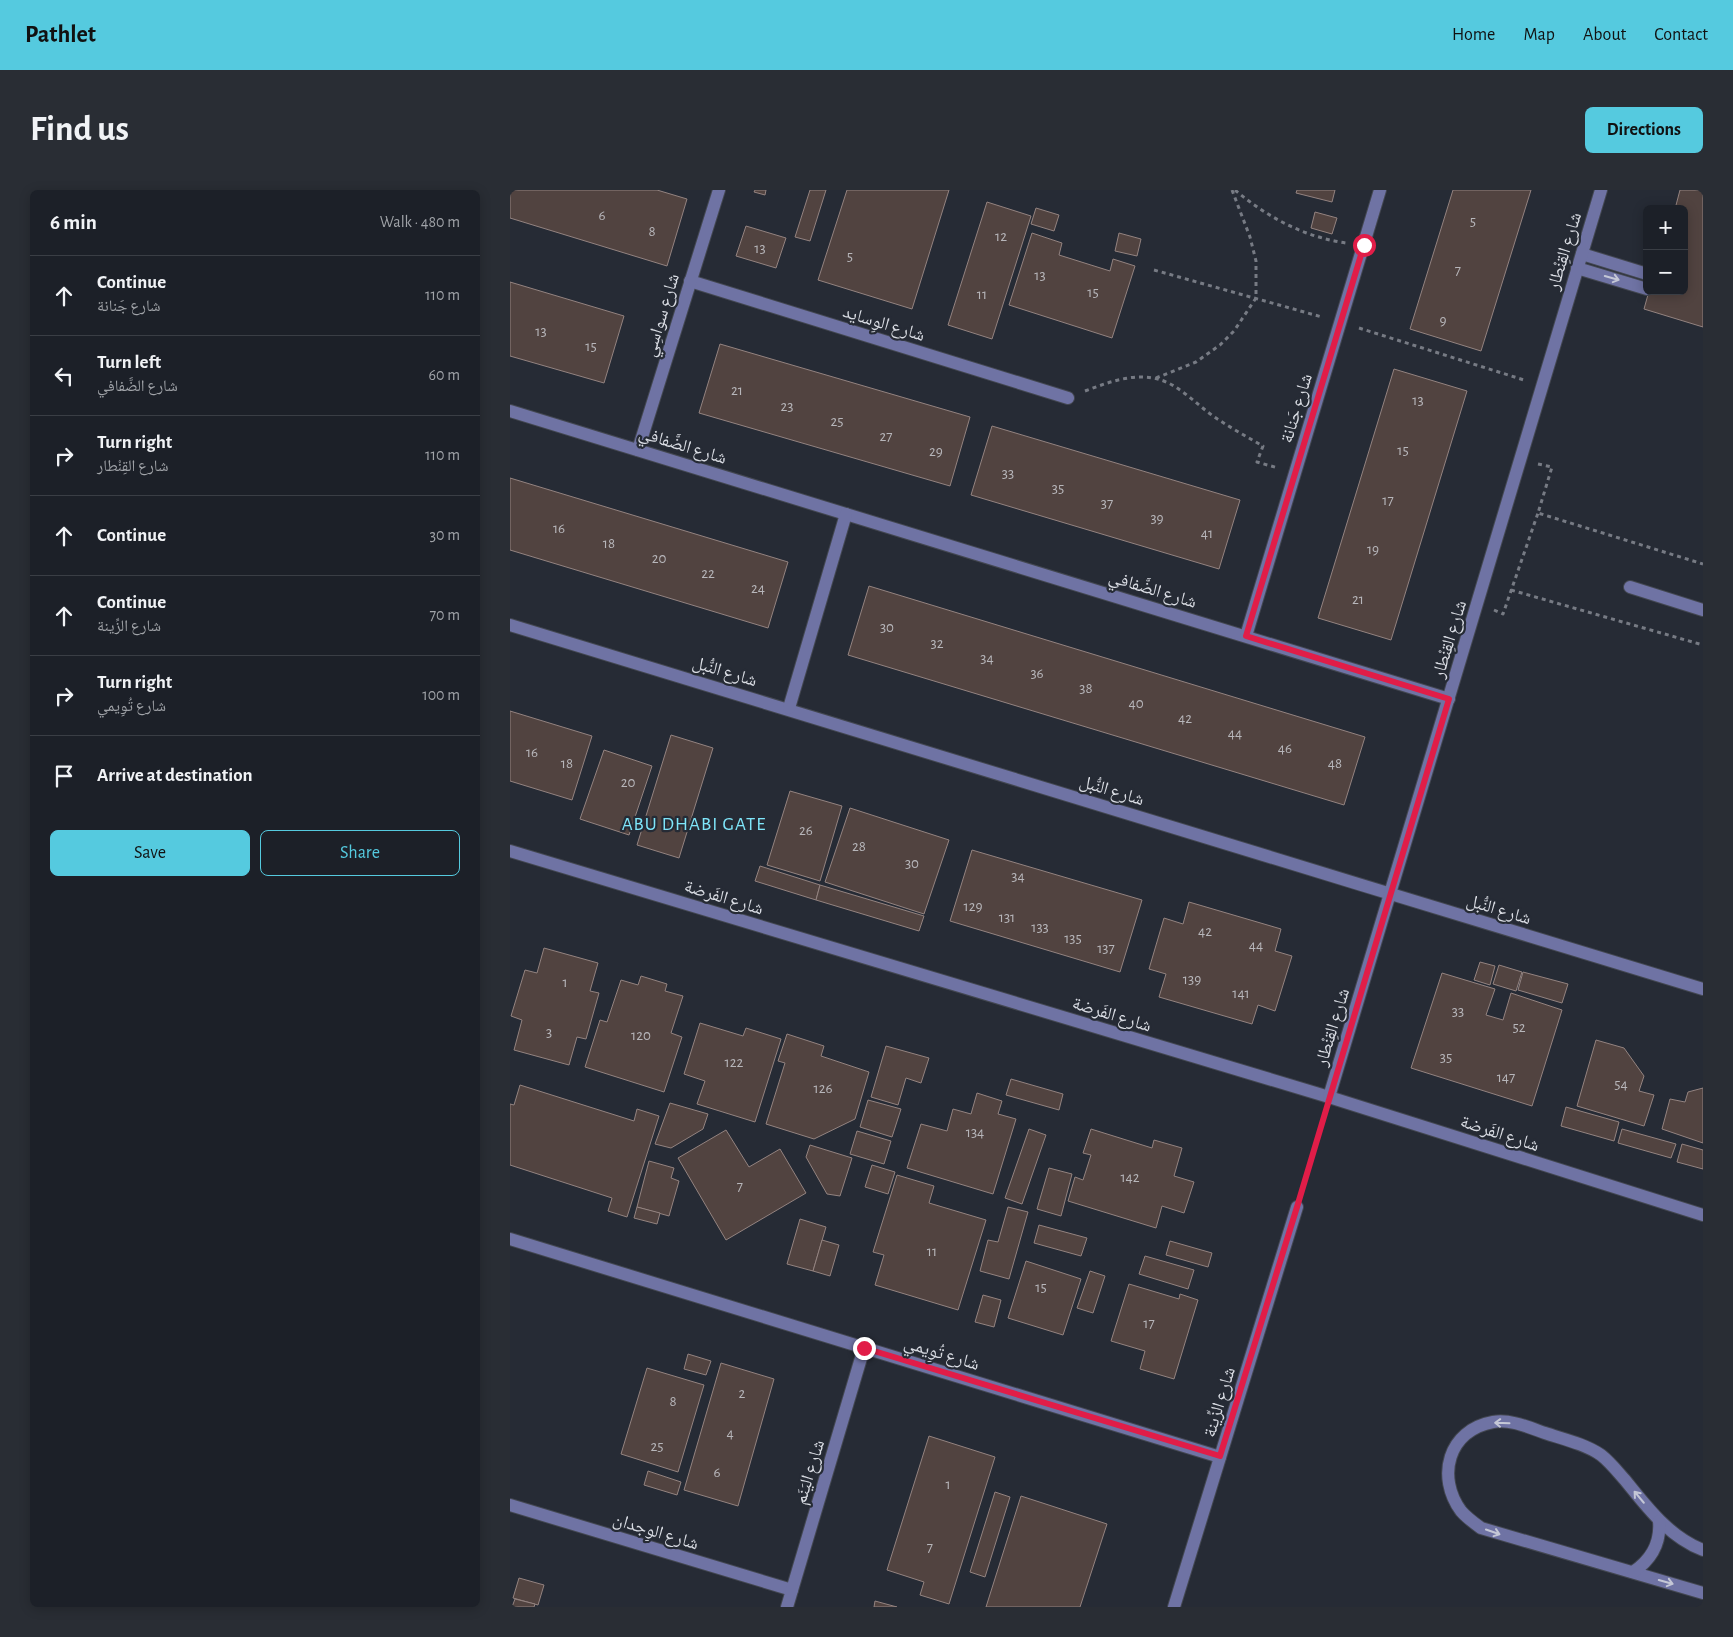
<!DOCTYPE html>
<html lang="en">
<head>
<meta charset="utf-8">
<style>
	:root { --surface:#1c2028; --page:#292d34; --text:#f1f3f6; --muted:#a0a3a8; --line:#3a3e45; --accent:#55cadf }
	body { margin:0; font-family:"Alegreya Sans","Noto Naskh Arabic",sans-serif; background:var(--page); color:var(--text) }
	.controls { position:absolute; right:15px; top:15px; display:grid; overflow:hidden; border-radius:8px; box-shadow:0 2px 12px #0003 }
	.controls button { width:45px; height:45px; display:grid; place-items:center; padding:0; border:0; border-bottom:1px solid var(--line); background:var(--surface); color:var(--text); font:25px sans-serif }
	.stop { position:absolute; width:15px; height:15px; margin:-11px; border:4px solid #e11d48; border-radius:50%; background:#fff }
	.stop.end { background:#e11d48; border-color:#fff; box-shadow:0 1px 5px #0008 }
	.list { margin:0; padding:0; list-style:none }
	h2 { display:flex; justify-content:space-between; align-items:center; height:65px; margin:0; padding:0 20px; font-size:21px }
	h2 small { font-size:16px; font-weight:400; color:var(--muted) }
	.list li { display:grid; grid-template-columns:32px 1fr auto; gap:15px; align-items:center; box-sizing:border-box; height:80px; padding:0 20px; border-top:1px solid var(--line) }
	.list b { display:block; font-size:19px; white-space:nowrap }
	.list p { margin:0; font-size:16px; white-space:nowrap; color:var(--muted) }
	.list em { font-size:16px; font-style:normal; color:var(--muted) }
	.actions { display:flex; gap:10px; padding:15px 20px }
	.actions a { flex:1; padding:11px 0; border:1px solid var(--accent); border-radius:8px; text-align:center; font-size:18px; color:var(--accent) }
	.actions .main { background:var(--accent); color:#111 }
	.icon { flex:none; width:28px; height:28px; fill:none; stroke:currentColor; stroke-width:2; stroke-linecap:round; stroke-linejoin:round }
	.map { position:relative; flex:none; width:1193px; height:1417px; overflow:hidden; border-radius:8px }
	header { display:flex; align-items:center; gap:30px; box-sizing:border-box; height:70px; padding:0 25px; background:var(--accent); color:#111 }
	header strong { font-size:24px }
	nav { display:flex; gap:28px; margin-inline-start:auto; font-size:18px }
	.intro { display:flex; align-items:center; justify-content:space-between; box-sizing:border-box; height:120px; padding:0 30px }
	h1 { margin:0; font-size:35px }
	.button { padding:12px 22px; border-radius:8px; background:var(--accent); color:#111; font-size:18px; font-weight:700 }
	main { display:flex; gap:30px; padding:0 30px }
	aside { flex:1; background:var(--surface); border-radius:8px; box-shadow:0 2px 12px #0003 }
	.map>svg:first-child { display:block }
	.building { fill:#514340; stroke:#938380 }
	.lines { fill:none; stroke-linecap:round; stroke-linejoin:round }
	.minor-casing { stroke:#434751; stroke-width:14 }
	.path { stroke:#777b84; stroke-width:3; stroke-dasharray:4 4; stroke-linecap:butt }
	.minor { stroke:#6f73a4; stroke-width:12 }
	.oneway { stroke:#c4c7d6 }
	.route { stroke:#e11d48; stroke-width:6 }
	.labels { text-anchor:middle; stroke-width:4.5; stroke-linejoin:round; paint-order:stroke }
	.number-label { font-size:15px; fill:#b7b6ba }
	.street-label { font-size:18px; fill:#d9dce3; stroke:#262b35 }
	.neighbourhood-label { font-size:19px; letter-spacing:1px; fill:#7fe6fa; stroke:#262b35 }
</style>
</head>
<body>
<header>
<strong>Pathlet</strong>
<nav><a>Home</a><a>Map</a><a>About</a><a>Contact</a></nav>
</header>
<div class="intro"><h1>Find us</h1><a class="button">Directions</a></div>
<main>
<aside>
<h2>6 min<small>Walk · 480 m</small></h2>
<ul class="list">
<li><svg class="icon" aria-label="ahead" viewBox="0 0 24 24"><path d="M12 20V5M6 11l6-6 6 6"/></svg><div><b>Continue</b><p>شارع جَنانة</p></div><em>110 m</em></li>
<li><svg class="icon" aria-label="left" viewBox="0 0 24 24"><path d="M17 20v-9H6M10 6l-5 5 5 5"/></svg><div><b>Turn left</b><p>شارع الضَّفافي</p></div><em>60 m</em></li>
<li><svg class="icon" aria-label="right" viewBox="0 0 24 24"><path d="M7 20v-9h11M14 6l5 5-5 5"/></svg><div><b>Turn right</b><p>شارع القِنْطار</p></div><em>110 m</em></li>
<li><svg class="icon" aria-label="ahead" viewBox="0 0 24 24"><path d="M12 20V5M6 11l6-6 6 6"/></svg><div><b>Continue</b></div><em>30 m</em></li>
<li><svg class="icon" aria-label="ahead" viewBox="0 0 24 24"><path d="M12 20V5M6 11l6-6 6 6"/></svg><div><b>Continue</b><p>شارع الزِّينة</p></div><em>70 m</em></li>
<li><svg class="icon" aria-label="right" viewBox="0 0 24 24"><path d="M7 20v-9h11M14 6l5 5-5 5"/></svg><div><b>Turn right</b><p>شارع تُوِيمي</p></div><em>100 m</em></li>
<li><svg class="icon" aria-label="arrive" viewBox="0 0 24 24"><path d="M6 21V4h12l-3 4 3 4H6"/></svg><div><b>Arrive at destination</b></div></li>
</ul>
<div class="actions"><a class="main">Save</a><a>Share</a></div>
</aside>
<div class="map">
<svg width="1193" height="1417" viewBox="0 0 1193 1417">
	<rect width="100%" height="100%" fill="#262b35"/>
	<g class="building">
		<path d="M 0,0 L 147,0 L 177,9 L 157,76 L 0,28 Z"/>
		<path d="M 245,0 L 256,0 L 255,5 L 244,2 Z"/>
		<path d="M 300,0 L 316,0 L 300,51 L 285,47 Z"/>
		<path d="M 337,0 L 439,0 L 402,119 L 308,90 Z"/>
		<path d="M 787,0 L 825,0 L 822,12 L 786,3 Z"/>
		<path d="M 943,0 L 1021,0 L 971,161 L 900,139 Z"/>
		<path d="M 1170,0 L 1193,0 L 1193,137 L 1134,119 L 1139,101 L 1174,101 L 1174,19 L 1165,19 Z"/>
		<path d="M 477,12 L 521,26 L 482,149 L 438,135 Z"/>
		<path d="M 526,18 L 549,25 L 544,41 L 521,34 Z"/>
		<path d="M 805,22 L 827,28 L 822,44 L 801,38 Z"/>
		<path d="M 236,36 L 276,48 L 266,78 L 226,66 Z"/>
		<path d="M 522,43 L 552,53 L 549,65 L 600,81 L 603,69 L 625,76 L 602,148 L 499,115 Z"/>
		<path d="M 609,43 L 631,49 L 627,66 L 605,61 Z"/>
		<path d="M 0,92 L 114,126 L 94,193 L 0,166 Z"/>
		<path d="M 210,154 L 460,227 L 440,296 L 189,223 Z"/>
		<path d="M 884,179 L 957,201 L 881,450 L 808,428 Z"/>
		<path d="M 482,236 L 730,310 L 709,379 L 461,305 Z"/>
		<path d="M 0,288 L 278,372 L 258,438 L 0,360 Z"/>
		<path d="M 359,396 L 855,547 L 834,615 L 338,465 Z"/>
		<path d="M 0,521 L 82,546 L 62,610 L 0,591 Z"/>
		<path d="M 161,545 L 203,558 L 169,668 L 127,655 Z"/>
		<path d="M 94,560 L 142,576 L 119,645 L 70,629 Z"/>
		<path d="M 280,601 L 332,616 L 310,691 L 257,675 Z"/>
		<path d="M 340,618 L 439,650 L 414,724 L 315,692 Z"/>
		<path d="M 462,660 L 632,710 L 610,782 L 440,731 Z"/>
		<path d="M 250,676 L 310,695 L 306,710 L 245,691 Z"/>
		<path d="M 310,695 L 414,726 L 409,741 L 306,710 Z"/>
		<path d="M 679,712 L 771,739 L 765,761 L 782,766 L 765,821 L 748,815 L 742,834 L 649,807 L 656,784 L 639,779 L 654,728 L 673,734 Z"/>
		<path d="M 34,758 L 88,773 L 80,801 L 89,803 L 76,849 L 67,847 L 59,875 L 4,860 L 12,830 L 1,826 L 15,780 L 27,783 Z"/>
		<path d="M 970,772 L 985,776 L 980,795 L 964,790 Z"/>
		<path d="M 989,775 L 1012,782 L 1006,801 L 983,794 Z"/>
		<path d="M 1013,782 L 1058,794 L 1052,813 L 1008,800 Z"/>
		<path d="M 932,783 L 985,799 L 976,825 L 993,830 L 1001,803 L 1052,820 L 1022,916 L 901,878 Z"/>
		<path d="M 131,786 L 157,794 L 155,801 L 173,806 L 161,843 L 172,847 L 154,902 L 75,877 L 90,830 L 97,832 L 111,790 L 128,795 Z"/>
		<path d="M 190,833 L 233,846 L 236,838 L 271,849 L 245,932 L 187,914 L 195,891 L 174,884 Z"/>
		<path d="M 277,844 L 314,856 L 311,866 L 359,882 L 345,929 L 304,949 L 256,934 L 275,873 L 268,871 Z"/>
		<path d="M 1086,850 L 1114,858 L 1134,886 L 1129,901 L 1144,905 L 1134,936 L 1067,916 Z"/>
		<path d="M 376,856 L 419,868 L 411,893 L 396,888 L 388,915 L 361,907 Z"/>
		<path d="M 501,889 L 553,904 L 549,920 L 496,905 Z"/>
		<path d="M 10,895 L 124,931 L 127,919 L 149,926 L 117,1027 L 98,1021 L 102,1008 L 0,975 L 0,914 L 4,915 Z"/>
		<path d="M 1193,898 L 1193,953 L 1152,939 L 1160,909 L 1175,912 L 1178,902 Z"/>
		<path d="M 467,903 L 492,911 L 488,924 L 506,929 L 483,1004 L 397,978 L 411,934 L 437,941 L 443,919 L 461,924 Z"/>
		<path d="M 358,910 L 391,919 L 382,947 L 350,937 Z"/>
		<path d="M 160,913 L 198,924 L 193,939 L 161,958 L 145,954 Z"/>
		<path d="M 1056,917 L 1109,932 L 1104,951 L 1051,936 Z"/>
		<path d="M 519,939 L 536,945 L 512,1014 L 495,1008 Z"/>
		<path d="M 581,939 L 642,958 L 644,950 L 672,958 L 664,986 L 684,992 L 674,1023 L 652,1016 L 646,1038 L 558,1011 L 565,987 L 573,990 L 581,965 L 573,963 Z"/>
		<path d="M 1112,939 L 1166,954 L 1161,968 L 1108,953 Z"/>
		<path d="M 216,940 L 239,977 L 270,959 L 296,1003 L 216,1050 L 168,968 Z"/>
		<path d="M 347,941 L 381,951 L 374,974 L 340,964 Z"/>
		<path d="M 1172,954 L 1193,960 L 1193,979 L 1167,972 Z"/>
		<path d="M 300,955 L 342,968 L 330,1006 L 317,1004 L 296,967 Z"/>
		<path d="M 139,971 L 164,978 L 161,988 L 169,991 L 159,1026 L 127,1017 Z"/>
		<path d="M 362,975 L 385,982 L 378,1004 L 355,997 Z"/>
		<path d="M 539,978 L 562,984 L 551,1026 L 527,1019 Z"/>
		<path d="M 387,985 L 424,996 L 419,1013 L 476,1030 L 448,1120 L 365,1095 L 374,1065 L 363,1062 Z"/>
		<path d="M 127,1017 L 150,1023 L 147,1034 L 124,1028 Z"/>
		<path d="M 498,1017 L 518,1022 L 499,1089 L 470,1081 L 478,1050 L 488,1052 Z"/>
		<path d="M 290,1029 L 316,1037 L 303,1081 L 277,1074 Z"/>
		<path d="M 529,1035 L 577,1048 L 571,1066 L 524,1053 Z"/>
		<path d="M 312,1050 L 329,1055 L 320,1086 L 303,1081 Z"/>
		<path d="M 660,1051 L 702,1063 L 698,1077 L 656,1065 Z"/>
		<path d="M 635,1066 L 684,1080 L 678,1099 L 629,1084 Z"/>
		<path d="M 516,1071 L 571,1089 L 553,1145 L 498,1128 Z"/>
		<path d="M 580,1081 L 595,1086 L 583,1123 L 567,1118 Z"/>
		<path d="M 619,1094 L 669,1109 L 670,1104 L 688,1110 L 664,1189 L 630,1179 L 635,1161 L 601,1151 Z"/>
		<path d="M 473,1105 L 491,1110 L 484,1137 L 465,1132 Z"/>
		<path d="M 178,1164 L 201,1171 L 196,1185 L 174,1179 Z"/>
		<path d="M 211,1173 L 264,1189 L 228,1316 L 174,1300 Z"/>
		<path d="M 137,1178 L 194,1195 L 168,1282 L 111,1264 Z"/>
		<path d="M 419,1246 L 485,1267 L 439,1414 L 410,1405 L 414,1392 L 377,1380 Z"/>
		<path d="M 138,1281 L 171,1292 L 167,1305 L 134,1295 Z"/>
		<path d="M 485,1302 L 500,1307 L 475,1387 L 460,1382 Z"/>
		<path d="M 511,1306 L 597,1334 L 570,1417 L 476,1417 Z"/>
		<path d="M 9,1388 L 34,1395 L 28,1415 L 3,1408 Z"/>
		<path d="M 5,1409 L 25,1414 L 24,1417 L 2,1417 Z"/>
		<path d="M 365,1411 L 387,1417 L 364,1417 Z"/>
	</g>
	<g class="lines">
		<g class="minor-casing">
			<g id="minor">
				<path d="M 1072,64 L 1137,84"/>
				<path d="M 1067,78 L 1137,99"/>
				<path d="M 180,91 L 558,208"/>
				<path d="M 0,221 L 939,509"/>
				<path d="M 128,260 L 209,0"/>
				<path d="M 1120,397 L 1193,420"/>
				<path d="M 0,435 C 399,554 795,679 1193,799"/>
				<path d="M 736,446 L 870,0"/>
				<path d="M 279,518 L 336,324"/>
				<path d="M 0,661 L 819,907 L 1193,1025"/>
				<path d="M 819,907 L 1091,0"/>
				<path d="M 0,1049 L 710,1267"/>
				<path d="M 0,1315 L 282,1400"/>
				<path d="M 1193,1360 C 1159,1347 1137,1317 1115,1290 C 1107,1281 1100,1272 1091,1265 C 1075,1254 1053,1249 1035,1243 C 1018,1237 1000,1229 983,1232 C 938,1240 926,1287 951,1321 C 957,1328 964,1333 971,1338 L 1193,1403"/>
				<path d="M 1123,1382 C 1142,1369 1151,1353 1149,1331"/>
				<path d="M 277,1417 L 354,1158"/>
				<path d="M 664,1417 L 787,1017"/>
			</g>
		</g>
		<g class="path">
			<path d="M 725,0 C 757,27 794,47 836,53"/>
			<path d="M 644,80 L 812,127"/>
			<path d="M 849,138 L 1014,190"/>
			<path d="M 646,188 L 686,172 L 710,155 L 724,141 L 746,108 L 746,71 L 740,47 L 722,0"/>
			<path d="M 575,201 C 607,189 639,177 670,200 C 683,209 694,220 706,228 C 721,238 737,247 753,256 L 747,272 L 768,278"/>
			<path d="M 1028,274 L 1042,277 L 1028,323 L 1193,374"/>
			<path d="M 1001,400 L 1193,455"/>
			<path d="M 984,420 L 993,424 L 1028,323"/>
			<path d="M 792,1000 L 814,925"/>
		</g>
		<use href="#minor" class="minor"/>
	</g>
	<defs><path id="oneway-shaft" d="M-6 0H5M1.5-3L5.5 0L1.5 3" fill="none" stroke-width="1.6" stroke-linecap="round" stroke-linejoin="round" transform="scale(1.25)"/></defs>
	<g class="oneway">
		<use href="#oneway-shaft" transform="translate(1102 88) rotate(16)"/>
		<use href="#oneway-shaft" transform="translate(992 1233) rotate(-178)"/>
		<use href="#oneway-shaft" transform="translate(1129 1307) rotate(-130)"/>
		<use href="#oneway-shaft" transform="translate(983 1342) rotate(19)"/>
		<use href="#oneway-shaft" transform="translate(1156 1392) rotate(16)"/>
	</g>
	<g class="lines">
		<path class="route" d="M 354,1158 L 710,1266 L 787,1017 L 939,509 L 736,446 L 854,55"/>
	</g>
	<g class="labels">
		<g class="number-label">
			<text x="92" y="30">6</text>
			<text x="963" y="36">5</text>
			<text x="142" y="46">8</text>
			<text x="491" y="51">12</text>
			<text x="250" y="63">13</text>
			<text x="340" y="71">5</text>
			<text x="948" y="85">7</text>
			<text x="530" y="90">13</text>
			<text x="583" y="107">15</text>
			<text x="472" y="109">11</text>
			<text x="933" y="135">9</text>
			<text x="31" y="146">13</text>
			<text x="81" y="161">15</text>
			<text x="227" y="205">21</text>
			<text x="908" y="215">13</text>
			<text x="277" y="221">23</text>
			<text x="327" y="236">25</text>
			<text x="376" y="251">27</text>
			<text x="893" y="265">15</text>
			<text x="426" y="266">29</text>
			<text x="498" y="288">33</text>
			<text x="548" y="303">35</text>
			<text x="878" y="315">17</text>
			<text x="597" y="318">37</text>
			<text x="647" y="333">39</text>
			<text x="49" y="343">16</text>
			<text x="697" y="348">41</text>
			<text x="99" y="358">18</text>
			<text x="863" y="364">19</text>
			<text x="149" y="373">20</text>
			<text x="198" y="388">22</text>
			<text x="248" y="403">24</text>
			<text x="848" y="414">21</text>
			<text x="377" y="442">30</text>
			<text x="427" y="458">32</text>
			<text x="477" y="473">34</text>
			<text x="527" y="488">36</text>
			<text x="576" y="503">38</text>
			<text x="626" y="518">40</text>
			<text x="675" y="533">42</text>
			<text x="725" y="548">44</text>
			<text x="775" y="563">46</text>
			<text x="22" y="567">16</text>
			<text x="57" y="578">18</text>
			<text x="825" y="578">48</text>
			<text x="118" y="597">20</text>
			<text x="296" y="645">26</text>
			<text x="349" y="661">28</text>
			<text x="402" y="678">30</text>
			<text x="508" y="691">34</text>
			<text x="463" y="721">129</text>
			<text x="497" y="732">131</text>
			<text x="530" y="742">133</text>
			<text x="695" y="746">42</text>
			<text x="563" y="753">135</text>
			<text x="746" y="760">44</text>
			<text x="596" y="763">137</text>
			<text x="682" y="794">139</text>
			<text x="55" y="797">1</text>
			<text x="731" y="808">141</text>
			<text x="948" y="826">33</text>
			<text x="1009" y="842">52</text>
			<text x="39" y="847">3</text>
			<text x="131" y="850">120</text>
			<text x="936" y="872">35</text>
			<text x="224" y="877">122</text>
			<text x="996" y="892">147</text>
			<text x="1111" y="899">54</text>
			<text x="313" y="903">126</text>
			<text x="465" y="947">134</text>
			<text x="620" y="992">142</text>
			<text x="230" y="1001">7</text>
			<text x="422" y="1066">11</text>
			<text x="531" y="1102">15</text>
			<text x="639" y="1138">17</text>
			<text x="232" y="1208">2</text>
			<text x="163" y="1216">8</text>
			<text x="220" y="1248">4</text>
			<text x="147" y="1261">25</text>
			<text x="207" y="1287">6</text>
			<text x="438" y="1299">1</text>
			<text x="420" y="1362">7</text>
		</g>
		<g class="street-label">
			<text transform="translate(1054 61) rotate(-73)" y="6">شارع القِنْطار</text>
			<text transform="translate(151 125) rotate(-73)" y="6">شارع سواسِي</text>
			<text transform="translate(374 133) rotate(17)" y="6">شارع الوِسايد</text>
			<text transform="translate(786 218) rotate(-73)" y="6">شارع جَنانة</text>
			<text transform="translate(173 255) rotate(17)" y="6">شارع الضَّفافي</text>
			<text transform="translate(643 399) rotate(17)" y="6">شارع الضَّفافي</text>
			<text transform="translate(939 449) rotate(-73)" y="6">شارع القِنْطار</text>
			<text transform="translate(215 481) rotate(17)" y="6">شارع النُّبل</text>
			<text transform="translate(602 600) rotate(17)" y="6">شارع النُّبل</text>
			<text transform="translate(214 707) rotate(17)" y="6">شارع الفَرضة</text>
			<text transform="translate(989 719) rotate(17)" y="6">شارع النُّبل</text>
			<text transform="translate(602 824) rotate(17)" y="6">شارع الفَرضة</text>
			<text transform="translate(822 837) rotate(-73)" y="6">شارع القِنْطار</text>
			<text transform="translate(990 943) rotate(18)" y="6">شارع الفَرضة</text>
			<text transform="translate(432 1163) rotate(17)" y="6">شارع تُوِيمي</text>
			<text transform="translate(709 1212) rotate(-73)" y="6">شارع الزِّينة</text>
			<text transform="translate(299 1282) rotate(-73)" y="6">شارع اليَنَم</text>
			<text transform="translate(146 1341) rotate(17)" y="6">شارع الوِجدان</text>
		</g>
		<g class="neighbourhood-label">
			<text x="184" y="640">ABU DHABI GATE</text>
		</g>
	</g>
</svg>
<div class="controls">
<button>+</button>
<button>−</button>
</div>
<div class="stop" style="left:854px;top:55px"></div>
<div class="stop end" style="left:354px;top:1158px"></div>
</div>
</main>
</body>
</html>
